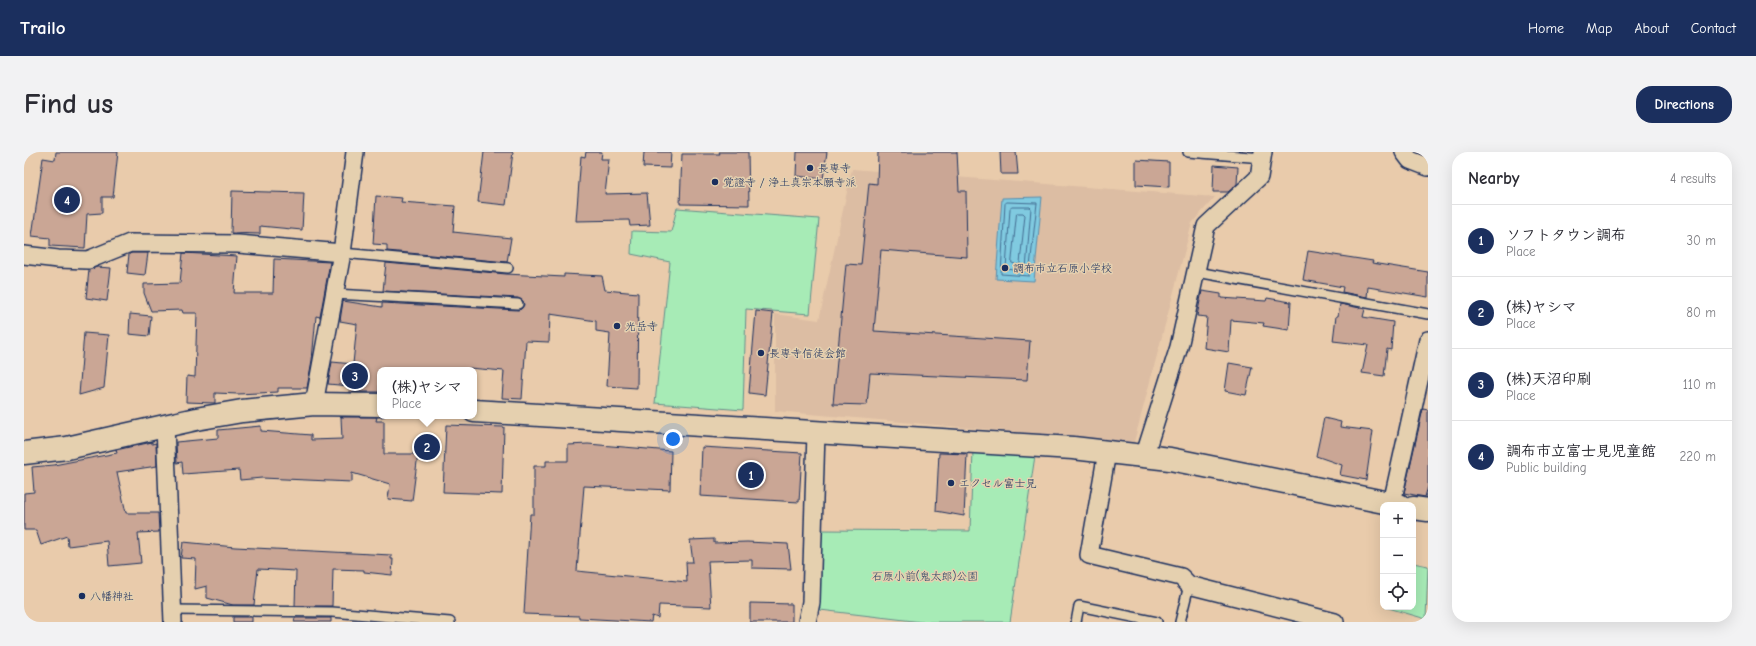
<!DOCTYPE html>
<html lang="en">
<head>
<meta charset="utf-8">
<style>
	:root { --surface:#fff; --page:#f2f2f3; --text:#2b2b33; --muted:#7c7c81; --line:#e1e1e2; --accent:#1b2f5e }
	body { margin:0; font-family:"Comic Neue","Klee One",sans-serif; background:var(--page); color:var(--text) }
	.controls { position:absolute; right:12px; bottom:12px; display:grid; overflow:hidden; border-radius:8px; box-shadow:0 4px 16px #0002 }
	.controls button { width:36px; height:36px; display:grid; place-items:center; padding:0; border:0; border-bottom:1px solid var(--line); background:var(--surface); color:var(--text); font:20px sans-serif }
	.you { position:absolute; left:649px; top:287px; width:14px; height:14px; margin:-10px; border:3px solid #fff; border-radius:50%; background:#1a73e8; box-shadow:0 0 0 6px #1a73e833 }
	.badge { display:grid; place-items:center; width:26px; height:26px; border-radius:50%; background:var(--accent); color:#fff; font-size:13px; font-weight:700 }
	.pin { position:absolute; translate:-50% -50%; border:2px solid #fff; box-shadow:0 1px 4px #0006 }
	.popup { position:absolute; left:353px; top:215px; width:100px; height:52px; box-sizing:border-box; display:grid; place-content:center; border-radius:8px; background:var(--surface); filter:drop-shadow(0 1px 3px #0005); font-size:13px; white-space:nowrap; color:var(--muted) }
	.popup b { font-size:15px; color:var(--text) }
	.popup::after { content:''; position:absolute; left:50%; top:100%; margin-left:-8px; border:8px solid transparent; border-top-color:var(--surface) }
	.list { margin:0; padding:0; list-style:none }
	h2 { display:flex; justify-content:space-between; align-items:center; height:52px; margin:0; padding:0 16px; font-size:17px }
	h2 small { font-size:13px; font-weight:400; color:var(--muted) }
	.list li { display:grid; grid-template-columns:26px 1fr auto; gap:12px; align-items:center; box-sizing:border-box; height:72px; padding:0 16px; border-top:1px solid var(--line) }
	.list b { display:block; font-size:15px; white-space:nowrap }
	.list p { margin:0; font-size:13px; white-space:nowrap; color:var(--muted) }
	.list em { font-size:13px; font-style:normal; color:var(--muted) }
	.icon { flex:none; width:22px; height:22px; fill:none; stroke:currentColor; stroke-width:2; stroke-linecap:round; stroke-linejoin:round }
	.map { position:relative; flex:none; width:1404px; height:470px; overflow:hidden; border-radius:16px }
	header { display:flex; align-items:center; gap:24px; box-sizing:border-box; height:56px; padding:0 20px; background:var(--accent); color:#fff }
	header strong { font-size:19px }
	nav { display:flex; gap:22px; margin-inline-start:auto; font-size:14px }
	.intro { display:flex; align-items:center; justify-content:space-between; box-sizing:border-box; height:96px; padding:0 24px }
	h1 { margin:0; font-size:28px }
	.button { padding:10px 18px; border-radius:16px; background:var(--accent); color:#fff; font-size:14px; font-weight:700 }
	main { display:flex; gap:24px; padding:0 24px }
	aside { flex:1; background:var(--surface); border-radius:16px; box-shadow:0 4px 16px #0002 }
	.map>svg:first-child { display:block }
	.built { fill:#dcbda3 }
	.green { fill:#a7ebb6; stroke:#618d8a }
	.water { fill:#80cae0; stroke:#588cac }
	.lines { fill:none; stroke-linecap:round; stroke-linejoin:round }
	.shore { stroke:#436d92; stroke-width:1 }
	.building { fill:#caa695; stroke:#1b2f5e }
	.lane-casing { stroke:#1b2f5e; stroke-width:12 }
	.street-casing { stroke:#1b2f5e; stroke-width:20 }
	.secondary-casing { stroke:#1b2f5e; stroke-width:25 }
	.lane { stroke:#e5d0af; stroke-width:9 }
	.street { stroke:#e5d0af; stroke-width:17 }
	.secondary { stroke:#e5d0af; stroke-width:22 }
	.poi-dot { fill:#1b2f5e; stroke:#e5d0af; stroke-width:1.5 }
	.labels { text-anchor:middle; stroke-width:3; stroke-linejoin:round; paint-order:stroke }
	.poi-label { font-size:11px; fill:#1b2f5e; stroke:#e5d0af; text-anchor:start }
	.park-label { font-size:11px; fill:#294267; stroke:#e5d0af }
</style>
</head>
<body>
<header>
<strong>Trailo</strong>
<nav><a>Home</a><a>Map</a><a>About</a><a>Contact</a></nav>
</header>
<div class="intro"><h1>Find us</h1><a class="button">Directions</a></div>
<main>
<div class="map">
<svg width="1404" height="470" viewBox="0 0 1404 470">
	<rect width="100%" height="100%" fill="#e9cbab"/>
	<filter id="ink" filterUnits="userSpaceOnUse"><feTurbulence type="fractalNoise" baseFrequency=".025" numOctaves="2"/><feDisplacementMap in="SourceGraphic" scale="8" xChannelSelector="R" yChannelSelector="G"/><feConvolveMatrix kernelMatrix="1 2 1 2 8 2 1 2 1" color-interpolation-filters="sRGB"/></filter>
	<g filter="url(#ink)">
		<path class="built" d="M 828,17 L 1191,45 L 1168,71 L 1110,290 L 751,259 L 751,162 L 795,168 Z"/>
		<g class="green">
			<path d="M 653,56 L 795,67 L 786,162 L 722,157 L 719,258 L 631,251 L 646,110 L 607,102 L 608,79 L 647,80 Z"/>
			<path d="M 1012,297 L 986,470 L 898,470 L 796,458 L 795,378 L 946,379 L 949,299 Z"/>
			<path d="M 1389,411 L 1404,414 L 1402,467 L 1361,455 L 1389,455 Z"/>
		</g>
		<path class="water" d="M 1018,45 L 1010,129 L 972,127 L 978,46 Z"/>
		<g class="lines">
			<g class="shore">
				<path d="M 983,50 L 1013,51 L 1005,124 L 977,122 L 981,52 Z"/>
				<path d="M 988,55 L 1006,55 L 1007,56 L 1002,117 L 1000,119 L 982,117 L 986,57 Z"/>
				<path d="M 993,61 L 999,61 L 1001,63 L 996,111 L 994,113 L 988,111 Z"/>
			</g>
		</g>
		<g class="building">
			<path d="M 32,0 L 94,0 L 89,45 L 78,45 L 78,61 L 63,62 L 61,96 L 26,94 L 26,86 L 8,84 L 19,6 L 31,8 Z"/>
			<path d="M 460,0 L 489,0 L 482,53 L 454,50 Z"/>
			<path d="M 562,0 L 578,0 L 577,7 L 585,7 L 581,42 L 623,41 L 626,73 L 606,74 L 605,68 L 552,69 L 557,4 L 561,5 Z"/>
			<path d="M 620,0 L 647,0 L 646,16 L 619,15 Z"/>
			<path d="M 695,0 L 724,0 L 725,53 L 656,52 L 658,2 L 696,2 Z"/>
			<path d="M 773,0 L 803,0 L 799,27 L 772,24 Z"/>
			<path d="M 854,0 L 933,0 L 935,39 L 942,39 L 943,105 L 857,98 L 850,179 L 1006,189 L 1003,228 L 846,221 L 843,253 L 809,252 L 822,112 L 837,113 L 845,31 L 853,32 Z"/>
			<path d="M 976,0 L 992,0 L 994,22 L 977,22 Z"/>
			<path d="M 1112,8 L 1145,10 L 1145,35 L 1112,33 Z"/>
			<path d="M 1190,13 L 1214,15 L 1213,32 L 1204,40 L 1189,40 Z"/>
			<path d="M 208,39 L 280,41 L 278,78 L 236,74 L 236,82 L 207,81 Z"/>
			<path d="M 352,44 L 378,46 L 377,50 L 431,54 L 429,80 L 487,86 L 483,110 L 363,99 L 363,93 L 349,92 Z"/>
			<path d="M 1284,99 L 1349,109 L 1348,111 L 1404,120 L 1404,145 L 1344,135 L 1343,145 L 1318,140 L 1319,135 L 1279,128 Z"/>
			<path d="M 108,101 L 124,101 L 121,123 L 103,121 L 105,102 Z"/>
			<path d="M 159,101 L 213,104 L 210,141 L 249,141 L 250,107 L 306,110 L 296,165 L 292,164 L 288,208 L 283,236 L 254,236 L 254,240 L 214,242 L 191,241 L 191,251 L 162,250 L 163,224 L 171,225 L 173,161 L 159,161 L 158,158 L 127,159 L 120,141 L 120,132 L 156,131 Z"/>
			<path d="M 362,111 L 482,122 L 540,125 L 540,122 L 578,124 L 581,138 L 614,141 L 613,236 L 583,234 L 586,181 L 572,179 L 572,169 L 526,162 L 525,190 L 502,189 L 498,247 L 478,246 L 480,219 L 445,216 L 444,218 L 356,218 L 355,240 L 325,240 L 326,234 L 304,232 L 308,210 L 329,212 L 333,172 L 316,169 L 319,149 L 358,155 L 358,151 L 494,158 L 497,157 L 500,153 L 499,149 L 494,146 L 359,139 Z"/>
			<path d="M 73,115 L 87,116 L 83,149 L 62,146 L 65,118 Z"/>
			<path d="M 1178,139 L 1197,142 L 1197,146 L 1242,149 L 1243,146 L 1267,150 L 1265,178 L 1239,174 L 1240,171 L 1207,168 L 1205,200 L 1180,196 L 1183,165 L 1173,164 Z"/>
			<path d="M 1316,152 L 1341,157 L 1339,165 L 1369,170 L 1367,198 L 1363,197 L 1360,224 L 1338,221 L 1344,193 L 1309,189 L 1312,164 L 1314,164 Z"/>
			<path d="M 732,159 L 749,161 L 741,243 L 725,241 Z"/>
			<path d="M 106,162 L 127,164 L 125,184 L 105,182 Z"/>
			<path d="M 60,181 L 85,183 L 80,236 L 55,243 Z"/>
			<path d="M 1205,211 L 1228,215 L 1222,243 L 1201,239 Z"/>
			<path d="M 1399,257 L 1404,258 L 1404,334 L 1401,345 L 1380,341 Z"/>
			<path d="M 317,265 L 353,265 L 352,269 L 360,269 L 360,302 L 394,302 L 388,349 L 364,347 L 366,332 L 328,321 L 328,330 L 238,326 L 216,328 L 215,318 L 159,322 L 158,310 L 153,311 L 152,290 L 194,286 L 194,278 L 237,274 L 237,279 L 287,283 L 287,288 L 318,287 Z"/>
			<path d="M 1300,266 L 1317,270 L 1316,275 L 1349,279 L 1342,328 L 1316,323 L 1318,313 L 1292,304 Z"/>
			<path d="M 422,273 L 480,275 L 478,342 L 419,340 Z"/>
			<path d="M 128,290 L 128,292 L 132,291 L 133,314 L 93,320 L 102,361 L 134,361 L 135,380 L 114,381 L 117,411 L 85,414 L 83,389 L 44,394 L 43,384 L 17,393 L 12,378 L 0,378 L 0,341 L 10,340 L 8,315 L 30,313 L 61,307 L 93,301 L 92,298 Z"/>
			<path d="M 564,292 L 647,299 L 646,338 L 560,334 L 553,419 L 663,430 L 662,410 L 669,410 L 666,388 L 690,387 L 690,391 L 723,390 L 764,392 L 767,417 L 728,416 L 728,408 L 684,409 L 687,455 L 635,453 L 634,466 L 628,464 L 627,470 L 555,466 L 555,464 L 500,462 L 506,362 L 510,362 L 510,314 L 522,314 L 522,309 L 544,309 L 544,293 Z"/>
			<path d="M 678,295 L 778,301 L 775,350 L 676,344 Z"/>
			<path d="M 915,301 L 943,302 L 940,364 L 912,359 Z"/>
			<path d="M 159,390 L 211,395 L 367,403 L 367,407 L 369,407 L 368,423 L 340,420 L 340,418 L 309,417 L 308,454 L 271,454 L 272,419 L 234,417 L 230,453 L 209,453 L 183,446 L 183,434 L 171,437 L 172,407 L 157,406 Z"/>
			<path d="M 726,451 L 768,452 L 768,470 L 726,470 Z"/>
			<rect x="209" y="465" width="19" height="5"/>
			<path d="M 271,466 L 307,466 L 307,470 L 270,470 Z"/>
		</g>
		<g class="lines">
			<g class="lane-casing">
				<g id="lane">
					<path d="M 1164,0 L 1239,6"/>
					<path d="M 318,101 L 484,116"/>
					<path d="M 1173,120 L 1404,162"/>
					<path d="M 310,142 L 494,152"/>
					<path d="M 148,458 L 308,460 L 426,470"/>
					<path d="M 1052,470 L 1055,454 L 1133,470"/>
					<path d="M 1156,470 L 1165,433"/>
				</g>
			</g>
			<g class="street-casing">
				<g id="street">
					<path d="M 1380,0 L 1386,8 L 1404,15"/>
					<path d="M 0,103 L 34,107 L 64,108 L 106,91 L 214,92 L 318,101"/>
					<path d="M 290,252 L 318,101 L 331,0"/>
					<path d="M 141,274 L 149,470"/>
					<path d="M 1083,300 L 1065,403 L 1157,425 L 1165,433 L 1311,470"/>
					<path d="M 1120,305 L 1155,195 L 1182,74 L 1235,25 L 1239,0"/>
					<path d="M 1368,351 L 1404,188"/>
					<path d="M 783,470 L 787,450 L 792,280"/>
				</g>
			</g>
			<g class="secondary-casing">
				<g id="secondary">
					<path d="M 450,259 L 1049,296 L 1146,307 L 1375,353"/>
					<path d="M 0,301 L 43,296 L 172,267 L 218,259 L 290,252 L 356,253"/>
					<path d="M 1389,356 L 1404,358"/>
				</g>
			</g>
			<use href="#lane" class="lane"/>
			<use href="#street" class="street"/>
			<use href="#secondary" class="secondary"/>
		</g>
	</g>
	<g class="poi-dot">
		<circle cx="786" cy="16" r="4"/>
		<circle cx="691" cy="30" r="4"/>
		<circle cx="981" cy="116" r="4"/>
		<circle cx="593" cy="174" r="4"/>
		<circle cx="737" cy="201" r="4"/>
		<circle cx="927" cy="331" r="4"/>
		<circle cx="58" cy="444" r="4"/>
	</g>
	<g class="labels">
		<g class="poi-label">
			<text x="794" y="20">長専寺</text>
			<text x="699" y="34">覚證寺 / 浄土真宗本願寺派</text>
			<text x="989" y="120">調布市立石原小学校</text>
			<text x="601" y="178">光岳寺</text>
			<text x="745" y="205">長専寺信徒会館</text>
			<text x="935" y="335">エクセル富士見</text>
			<text x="66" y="448">八幡神社</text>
		</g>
		<g class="park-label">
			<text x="901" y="428">石原小前(鬼太郎)公園</text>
		</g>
	</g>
</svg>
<div class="controls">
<button>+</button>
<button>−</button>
<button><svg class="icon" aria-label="locate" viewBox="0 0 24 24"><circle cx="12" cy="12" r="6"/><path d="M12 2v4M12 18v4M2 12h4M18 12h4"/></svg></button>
</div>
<div class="you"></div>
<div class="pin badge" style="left:727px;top:323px">1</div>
<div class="pin badge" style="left:403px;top:295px">2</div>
<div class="popup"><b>(株)ヤシマ</b>Place</div>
<div class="pin badge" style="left:331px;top:224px">3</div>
<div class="pin badge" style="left:43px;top:48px">4</div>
</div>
<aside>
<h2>Nearby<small>4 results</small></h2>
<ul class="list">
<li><span class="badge">1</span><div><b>ソフトタウン調布</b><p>Place</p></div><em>30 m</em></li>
<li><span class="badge">2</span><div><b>(株)ヤシマ</b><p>Place</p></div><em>80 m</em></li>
<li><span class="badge">3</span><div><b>(株)天沼印刷</b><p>Place</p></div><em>110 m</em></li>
<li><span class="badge">4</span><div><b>調布市立富士見児童館</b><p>Public building</p></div><em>220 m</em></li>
</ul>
</aside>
</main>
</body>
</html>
